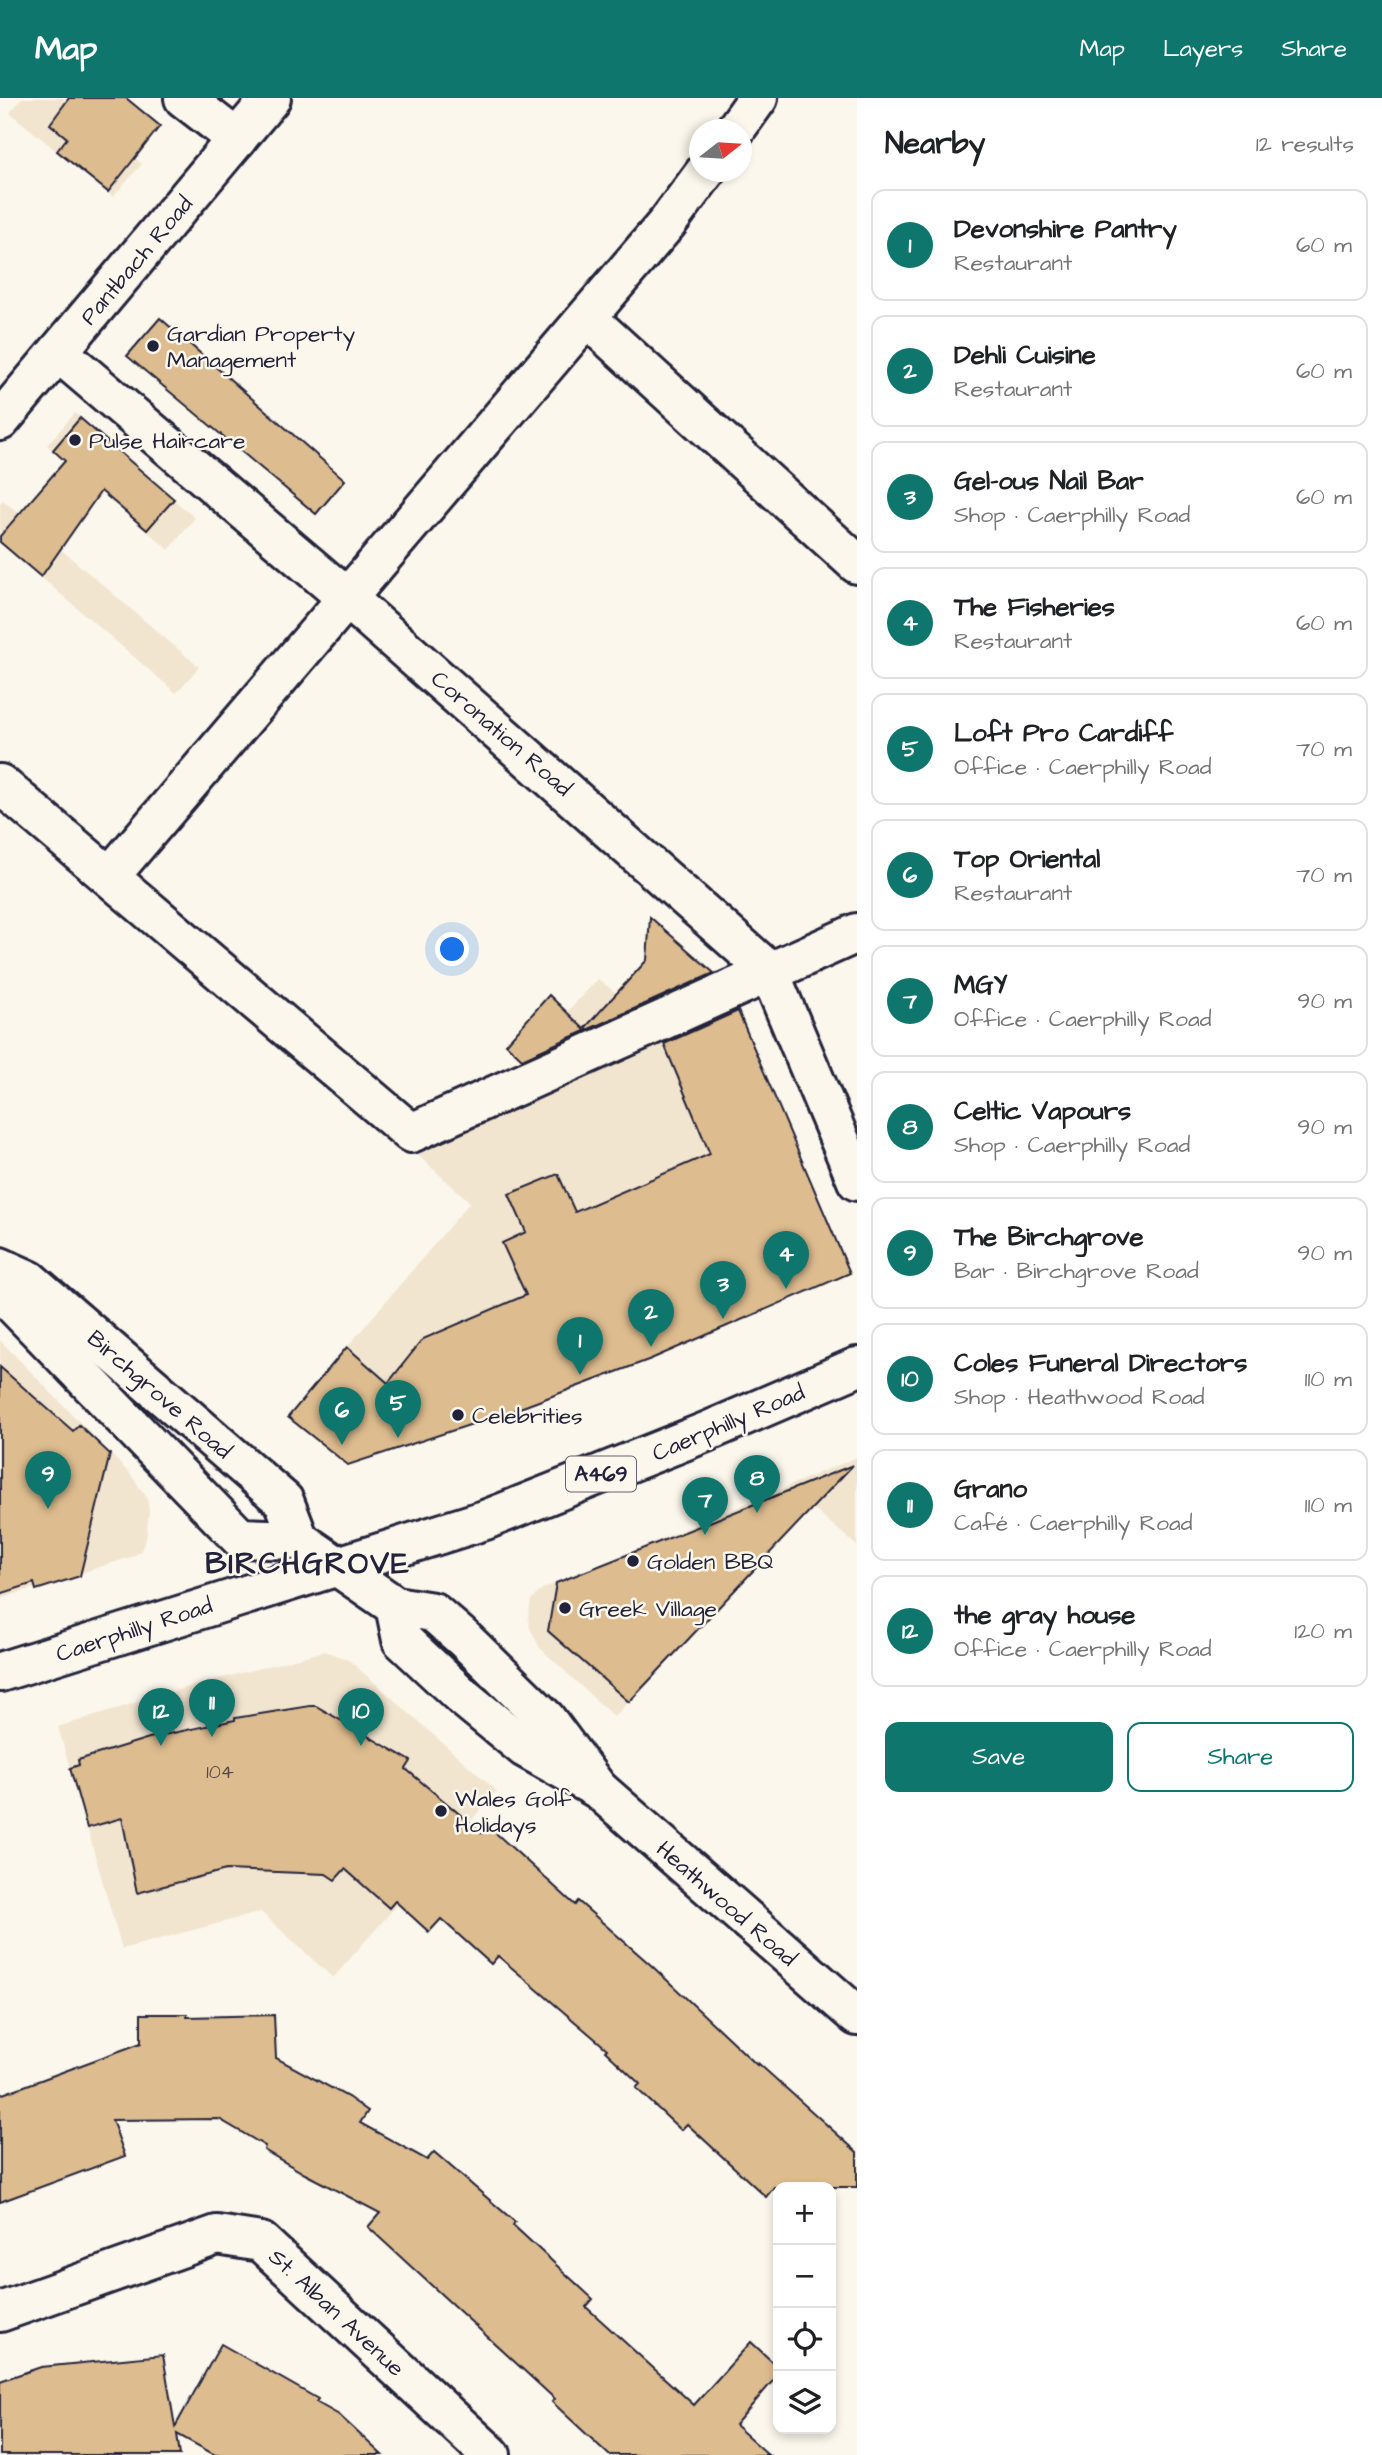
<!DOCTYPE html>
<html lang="en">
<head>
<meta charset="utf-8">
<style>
	:root { --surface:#fff; --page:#f2f2f2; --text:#202124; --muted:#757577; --line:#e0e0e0; --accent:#0f766e }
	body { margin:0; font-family:"Architects Daughter",sans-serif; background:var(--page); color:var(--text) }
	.controls { position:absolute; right:21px; bottom:21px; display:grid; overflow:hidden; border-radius:14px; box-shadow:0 4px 10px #0003 }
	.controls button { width:63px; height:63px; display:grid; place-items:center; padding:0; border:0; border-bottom:2px solid var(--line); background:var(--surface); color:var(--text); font:35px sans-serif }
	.compass { position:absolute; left:689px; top:21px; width:63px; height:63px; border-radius:50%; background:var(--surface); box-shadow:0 4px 10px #0003; rotate:73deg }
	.you { position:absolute; left:453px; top:852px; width:24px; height:24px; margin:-18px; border:5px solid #fff; border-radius:50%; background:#1a73e8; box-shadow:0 0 0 10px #1a73e833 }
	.badge { display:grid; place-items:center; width:46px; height:46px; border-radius:50%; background:var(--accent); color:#fff; font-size:23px; font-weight:700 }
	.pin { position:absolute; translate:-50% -58px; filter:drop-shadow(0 2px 4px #0008) }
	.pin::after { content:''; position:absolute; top:37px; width:24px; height:21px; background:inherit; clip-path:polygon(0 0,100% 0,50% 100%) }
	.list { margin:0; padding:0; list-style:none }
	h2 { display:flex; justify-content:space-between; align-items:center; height:91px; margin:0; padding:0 28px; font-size:30px }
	h2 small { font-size:23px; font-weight:400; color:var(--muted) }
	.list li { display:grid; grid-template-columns:46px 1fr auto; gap:21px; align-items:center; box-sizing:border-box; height:112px; margin:0 14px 14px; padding:0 14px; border:2px solid var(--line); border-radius:14px }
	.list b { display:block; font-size:26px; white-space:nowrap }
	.list p { margin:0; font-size:23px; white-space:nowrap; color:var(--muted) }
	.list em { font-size:23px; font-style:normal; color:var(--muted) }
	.actions { display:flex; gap:14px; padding:21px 28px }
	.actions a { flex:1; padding:16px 0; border:2px solid var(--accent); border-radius:14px; text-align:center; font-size:24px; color:var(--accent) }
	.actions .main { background:var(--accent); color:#fff }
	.icon { flex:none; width:38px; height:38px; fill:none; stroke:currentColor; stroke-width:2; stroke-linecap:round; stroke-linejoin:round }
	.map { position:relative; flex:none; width:857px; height:2357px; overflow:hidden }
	header { display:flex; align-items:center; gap:42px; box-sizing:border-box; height:98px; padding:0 35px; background:var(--accent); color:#fff }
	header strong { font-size:33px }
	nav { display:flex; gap:38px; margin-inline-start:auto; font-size:24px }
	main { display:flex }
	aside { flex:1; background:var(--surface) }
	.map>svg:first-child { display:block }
	.built { fill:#f2e5d0 }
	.building { fill:#ddbc8f; stroke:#22223b; stroke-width:2 }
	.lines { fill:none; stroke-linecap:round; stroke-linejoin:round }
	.minor-casing { stroke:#22223b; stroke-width:44 }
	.major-casing { stroke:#22223b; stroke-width:44 }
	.minor { stroke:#fbf7ec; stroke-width:38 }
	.major { stroke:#fbf7ec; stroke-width:38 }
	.poi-dot { fill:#22223b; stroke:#fbf7ec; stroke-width:2.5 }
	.labels { text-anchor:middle; stroke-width:5; stroke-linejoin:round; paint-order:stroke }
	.number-label { font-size:19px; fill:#514850 }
	.shield { fill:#fbf7ec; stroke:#636270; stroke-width:2 }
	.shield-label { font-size:21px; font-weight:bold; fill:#22223b }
	.street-label { font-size:23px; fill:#22223b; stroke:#fbf7ec }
	.poi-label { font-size:23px; fill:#22223b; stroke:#fbf7ec; text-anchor:start }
	.district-label { font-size:30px; font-weight:bold; letter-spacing:2px; fill:#22223b; stroke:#fbf7ec }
</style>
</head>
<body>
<header>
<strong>Map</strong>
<nav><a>Map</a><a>Layers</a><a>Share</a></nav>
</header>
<main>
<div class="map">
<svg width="857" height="2357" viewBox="0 0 857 2357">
	<rect width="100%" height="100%" fill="#fbf7ec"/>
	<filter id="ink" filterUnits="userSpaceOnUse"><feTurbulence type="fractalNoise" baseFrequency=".0143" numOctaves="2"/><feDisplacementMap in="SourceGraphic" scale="14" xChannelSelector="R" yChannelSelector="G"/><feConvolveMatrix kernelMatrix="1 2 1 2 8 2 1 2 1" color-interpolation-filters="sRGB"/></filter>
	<g filter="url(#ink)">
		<g class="built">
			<path d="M 22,0 L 62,0 L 142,66 L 113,99 L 10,15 Z"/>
			<path d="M 75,315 L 195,420 L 169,452 L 47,347 Z"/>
			<path d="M 3,402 L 199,569 L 176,595 L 0,444 L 0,405 Z"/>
			<path d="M 662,829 L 718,879 L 530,968 L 506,946 L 549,897 L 567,914 L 598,881 L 616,895 L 647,862 L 648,844 Z"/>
			<path d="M 732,899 L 850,1175 L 673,1251 L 500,1317 L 348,1367 L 288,1319 L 470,1104 L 413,1053 Z"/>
			<path d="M 0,1242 L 131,1377 L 147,1400 L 149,1412 L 146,1441 L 141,1452 L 134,1458 L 0,1501 Z"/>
			<path d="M 857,1359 L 857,1448 L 813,1410 L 614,1619 L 540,1550 L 530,1530 L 528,1520 L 531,1502 L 542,1491 Z"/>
			<path d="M 325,1553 L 349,1562 L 497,1693 L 333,1880 L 261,1814 L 122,1851 L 58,1629 L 177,1592 Z"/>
		</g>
		<g class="building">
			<path d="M 69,0 L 126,0 L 160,28 L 108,94 L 57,53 L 67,40 L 50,26 Z"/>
			<path d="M 160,220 L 345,382 L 316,416 L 127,258 Z"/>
			<path d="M 80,320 L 174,401 L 147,432 L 101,393 L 41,479 L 0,444 L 0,438 L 65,363 L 53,352 Z"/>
			<path d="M 650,819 L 714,875 L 522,961 L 506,946 L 549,897 L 584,931 L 647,862 Z"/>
			<path d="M 738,913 L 850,1175 L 651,1261 L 512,1313 L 348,1367 L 288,1319 L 347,1249 L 388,1285 L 423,1241 L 526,1197 L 502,1145 L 526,1134 L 509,1096 L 558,1076 L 575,1114 L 710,1056 L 664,946 Z"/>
			<path d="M 0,1269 L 73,1333 L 79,1327 L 110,1356 L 80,1478 L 36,1492 L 34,1485 L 0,1496 Z"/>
			<path d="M 853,1367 L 629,1604 L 548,1533 L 556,1485 Z"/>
			<path d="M 310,1608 L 316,1608 L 411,1663 L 406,1671 L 482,1735 L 488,1728 L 575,1807 L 578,1803 L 652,1868 L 757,1967 L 758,1965 L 857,2054 L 857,2089 L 774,2089 L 766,2099 L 687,2026 L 681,2032 L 636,1990 L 640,1986 L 605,1953 L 607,1951 L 498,1858 L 491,1866 L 441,1821 L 429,1834 L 395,1803 L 389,1810 L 345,1771 L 335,1782 L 326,1776 L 226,1772 L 137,1795 L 122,1720 L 87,1730 L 70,1670 L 79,1667 L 78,1662 L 149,1640 L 235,1622 L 235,1620 Z"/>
			<path d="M 141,1916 L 187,1916 L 187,1919 L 274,1917 L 276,1960 L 348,1999 L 368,2013 L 360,2025 L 427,2062 L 434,2054 L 515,2124 L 513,2127 L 593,2201 L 586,2209 L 694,2307 L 751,2244 L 778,2269 L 778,2277 L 735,2327 L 769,2357 L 609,2357 L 552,2304 L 555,2301 L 368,2129 L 380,2115 L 305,2076 L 264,2052 L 265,2048 L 219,2021 L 112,2022 L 125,2058 L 0,2104 L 0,1997 L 141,1945 Z"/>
			<path d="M 221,2246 L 318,2301 L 316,2304 L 339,2317 L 382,2357 L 215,2357 L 177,2336 L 180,2357 L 0,2357 L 0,2283 L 41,2269 L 163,2257 L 175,2329 Z"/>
		</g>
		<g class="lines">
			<g class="minor-casing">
				<g id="minor">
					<path d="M 184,0 L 237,41"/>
					<path d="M 735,32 L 758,0"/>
					<path d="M 587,220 L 857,466"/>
					<path d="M 58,254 L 347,500 L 769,873 L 857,1083"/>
					<path d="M 0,323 L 271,0"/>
					<path d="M 0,686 L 411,1035 L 857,835"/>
					<path d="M 110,778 L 668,124 L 705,74"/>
					<path d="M 0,1169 L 29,1182 L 284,1403 L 299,1442"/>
					<path d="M 0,1186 L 9,1202 L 240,1440 L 299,1442 L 395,1508 L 433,1514 L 464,1541 L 546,1621 L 598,1691"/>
					<path d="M 395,1508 L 402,1542 L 463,1599 L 525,1650 L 598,1691 L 857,1918"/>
					<path d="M 0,2214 L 217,2137 L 261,2144 L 491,2357"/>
				</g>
			</g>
			<g class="major-casing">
				<path id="major" d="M 0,1574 L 485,1422 L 706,1334 L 857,1269"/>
			</g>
			<use href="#minor" class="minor"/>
			<use href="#major" class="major"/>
		</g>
	</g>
	<g class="poi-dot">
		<circle cx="153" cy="248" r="7"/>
		<circle cx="75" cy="342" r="7"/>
		<circle cx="458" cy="1317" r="7"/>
		<circle cx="633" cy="1463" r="7"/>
		<circle cx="565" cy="1510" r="7"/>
		<circle cx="441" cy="1713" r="7"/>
	</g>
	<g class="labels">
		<g class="number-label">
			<text x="220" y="1680">104</text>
		</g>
		<rect class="shield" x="566" y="1358.5" width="70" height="35" rx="5"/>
		<g class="shield-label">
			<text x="601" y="1383">A469</text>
		</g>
		<g class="street-label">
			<text transform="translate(136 162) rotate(-50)" y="8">Pantbach Road</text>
			<text transform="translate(502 635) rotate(41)" y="8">Coronation Road</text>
			<text transform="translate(160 1296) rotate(41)" y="8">Birchgrove Road</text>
			<text transform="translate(728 1324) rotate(-23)" y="8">Caerphilly Road</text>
			<text transform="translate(134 1531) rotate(-18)" y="8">Caerphilly Road</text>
			<text transform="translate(727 1805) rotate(41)" y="8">Heathwood Road</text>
			<text transform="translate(337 2214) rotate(43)" y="8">St. Alban Avenue</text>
		</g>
		<g class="poi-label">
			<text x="167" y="243">Gardian Property<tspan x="167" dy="26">Management</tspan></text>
			<text x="89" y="350">Pulse Haircare</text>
			<text x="472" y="1325">Celebrities</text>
			<text x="647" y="1471">Golden BBQ</text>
			<text x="579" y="1518">Greek Village</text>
			<text x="455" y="1708">Wales Golf<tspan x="455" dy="26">Holidays</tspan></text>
		</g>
		<g class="district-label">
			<text x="308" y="1475">BIRCHGROVE</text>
		</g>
	</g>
</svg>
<div class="controls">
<button>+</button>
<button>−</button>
<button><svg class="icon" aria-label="locate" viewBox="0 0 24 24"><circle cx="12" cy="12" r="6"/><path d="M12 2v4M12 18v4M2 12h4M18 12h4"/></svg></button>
<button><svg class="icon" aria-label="layers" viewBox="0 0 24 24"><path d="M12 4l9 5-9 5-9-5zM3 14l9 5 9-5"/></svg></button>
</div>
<svg class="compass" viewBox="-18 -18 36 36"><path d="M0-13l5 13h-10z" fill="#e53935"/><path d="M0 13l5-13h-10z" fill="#757577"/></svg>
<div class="you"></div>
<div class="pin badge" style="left:580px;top:1277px">1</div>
<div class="pin badge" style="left:651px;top:1249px">2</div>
<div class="pin badge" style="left:723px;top:1221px">3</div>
<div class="pin badge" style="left:786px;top:1191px">4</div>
<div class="pin badge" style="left:398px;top:1340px">5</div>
<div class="pin badge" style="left:342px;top:1347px">6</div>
<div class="pin badge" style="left:705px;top:1437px">7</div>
<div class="pin badge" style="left:757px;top:1415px">8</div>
<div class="pin badge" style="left:48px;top:1411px">9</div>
<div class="pin badge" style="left:361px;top:1648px">10</div>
<div class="pin badge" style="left:212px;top:1639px">11</div>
<div class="pin badge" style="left:161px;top:1648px">12</div>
</div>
<aside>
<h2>Nearby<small>12 results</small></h2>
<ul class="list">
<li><span class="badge">1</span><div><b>Devonshire Pantry</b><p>Restaurant</p></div><em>60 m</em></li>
<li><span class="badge">2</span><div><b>Dehli Cuisine</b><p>Restaurant</p></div><em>60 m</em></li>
<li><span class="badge">3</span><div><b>Gel-ous Nail Bar</b><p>Shop · Caerphilly Road</p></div><em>60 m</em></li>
<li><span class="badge">4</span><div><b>The Fisheries</b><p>Restaurant</p></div><em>60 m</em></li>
<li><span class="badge">5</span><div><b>Loft Pro Cardiff</b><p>Office · Caerphilly Road</p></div><em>70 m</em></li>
<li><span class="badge">6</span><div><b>Top Oriental</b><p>Restaurant</p></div><em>70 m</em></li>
<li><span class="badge">7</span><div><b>MGY</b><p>Office · Caerphilly Road</p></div><em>90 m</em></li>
<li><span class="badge">8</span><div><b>Celtic Vapours</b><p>Shop · Caerphilly Road</p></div><em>90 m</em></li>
<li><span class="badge">9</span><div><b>The Birchgrove</b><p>Bar · Birchgrove Road</p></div><em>90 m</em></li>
<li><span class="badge">10</span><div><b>Coles Funeral Directors</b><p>Shop · Heathwood Road</p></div><em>110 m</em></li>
<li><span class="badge">11</span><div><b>Grano</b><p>Café · Caerphilly Road</p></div><em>110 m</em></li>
<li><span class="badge">12</span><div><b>the gray house</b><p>Office · Caerphilly Road</p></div><em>120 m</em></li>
</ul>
<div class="actions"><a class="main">Save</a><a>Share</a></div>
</aside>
</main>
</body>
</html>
